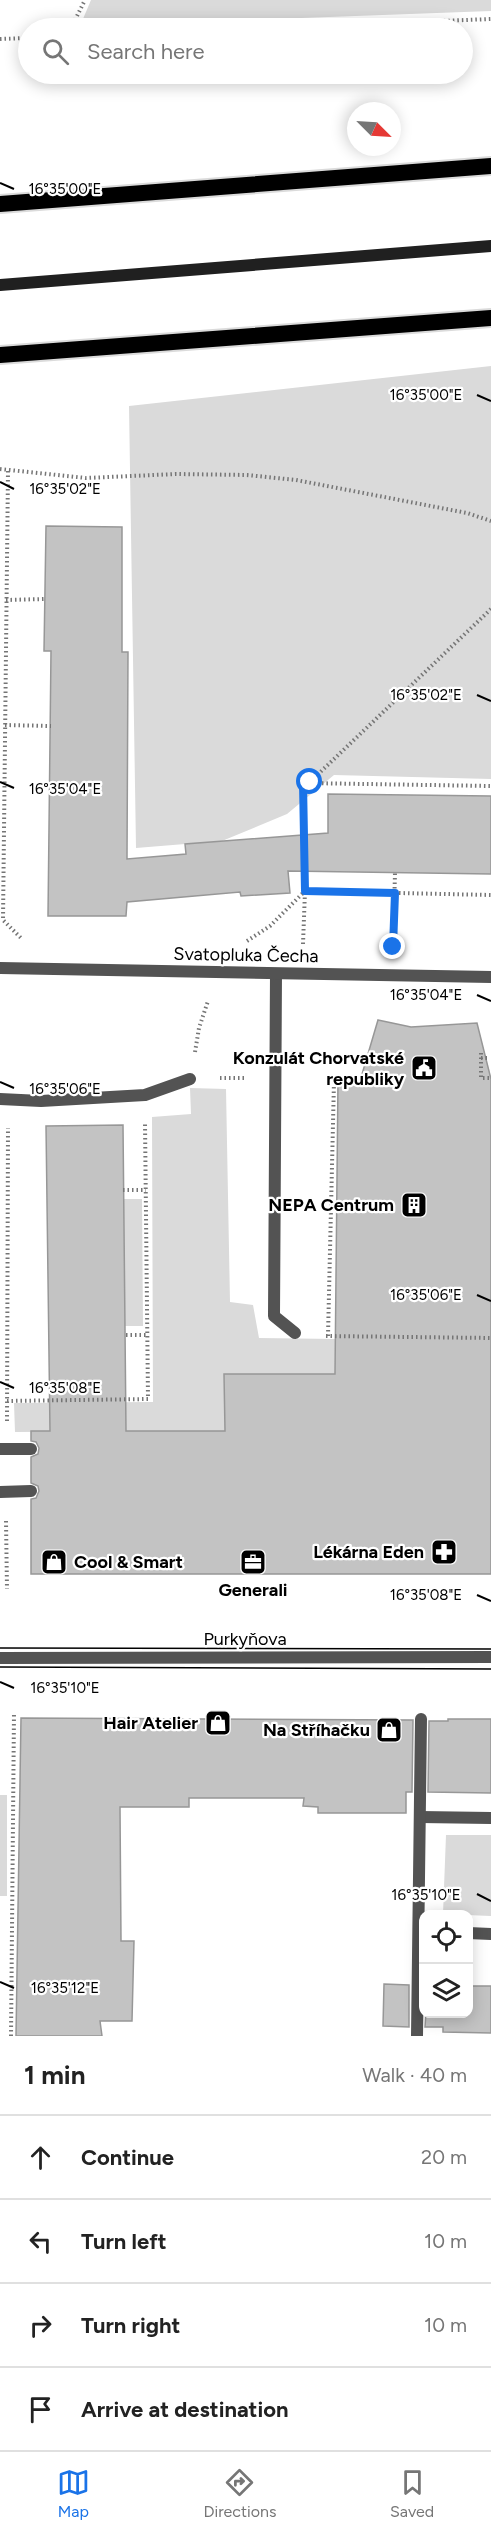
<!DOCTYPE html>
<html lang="en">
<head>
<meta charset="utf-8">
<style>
	:root { --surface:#fff; --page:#f6f6f6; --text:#222; --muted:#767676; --line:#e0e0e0; --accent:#1a73e8 }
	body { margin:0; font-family:Figtree,sans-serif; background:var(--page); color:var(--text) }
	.controls { position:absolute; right:18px; bottom:18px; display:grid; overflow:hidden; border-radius:12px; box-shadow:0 3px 15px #0003 }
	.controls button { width:54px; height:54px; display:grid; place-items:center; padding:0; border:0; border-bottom:2px solid var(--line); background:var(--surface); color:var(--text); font:30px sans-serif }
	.compass { position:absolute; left:347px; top:102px; width:54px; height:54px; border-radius:50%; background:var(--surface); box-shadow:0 3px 15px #0003; rotate:114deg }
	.stop { position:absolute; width:18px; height:18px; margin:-14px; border:4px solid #1a73e8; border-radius:50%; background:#fff }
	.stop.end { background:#1a73e8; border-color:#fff; box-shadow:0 2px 6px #0008 }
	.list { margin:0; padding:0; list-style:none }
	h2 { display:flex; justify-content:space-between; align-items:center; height:78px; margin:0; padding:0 24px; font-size:26px }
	h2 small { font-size:20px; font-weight:400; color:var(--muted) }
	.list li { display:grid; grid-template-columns:39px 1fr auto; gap:18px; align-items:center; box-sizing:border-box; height:84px; padding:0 24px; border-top:2px solid var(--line) }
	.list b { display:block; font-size:22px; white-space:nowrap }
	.list em { font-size:20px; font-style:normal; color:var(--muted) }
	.icon { flex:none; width:33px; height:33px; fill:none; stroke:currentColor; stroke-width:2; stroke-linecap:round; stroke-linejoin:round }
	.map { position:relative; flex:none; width:491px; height:2036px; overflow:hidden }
	.search { position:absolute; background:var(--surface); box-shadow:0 3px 15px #0003; left:18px; right:18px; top:18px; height:66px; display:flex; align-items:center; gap:15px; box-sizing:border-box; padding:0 21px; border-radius:33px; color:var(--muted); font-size:22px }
	.sheet { height:414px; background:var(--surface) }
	nav { display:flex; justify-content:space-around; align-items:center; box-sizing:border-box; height:84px; border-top:2px solid var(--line); background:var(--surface); font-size:16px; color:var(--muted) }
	nav a { display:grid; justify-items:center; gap:3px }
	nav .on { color:var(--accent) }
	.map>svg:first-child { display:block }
	.green { fill:#dadada }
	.building { fill:#c3c3c3; stroke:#979797; stroke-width:1.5 }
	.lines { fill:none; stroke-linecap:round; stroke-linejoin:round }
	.trunk-casing { stroke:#dbdbdb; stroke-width:20 }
	.path { stroke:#757575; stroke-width:4; stroke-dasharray:1.5 3; stroke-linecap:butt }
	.service { stroke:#535353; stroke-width:12 }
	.minor { stroke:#535353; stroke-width:12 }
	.tertiary { stroke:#535353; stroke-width:12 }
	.secondary { stroke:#202020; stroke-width:12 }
	.trunk { stroke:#000; stroke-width:16 }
	.tram { stroke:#000; stroke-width:1.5 }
	.route { stroke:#1a73e8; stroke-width:8 }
	.ticks { fill:none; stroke:#000; stroke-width:2 }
	.labels { text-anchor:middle; stroke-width:4.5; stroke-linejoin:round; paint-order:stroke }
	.street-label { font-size:18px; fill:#000; stroke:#fff }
	.poi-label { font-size:18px; font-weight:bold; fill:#000; stroke:#fff; text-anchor:end }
	.ticks-label { font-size:15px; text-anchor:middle; fill:#000; stroke:#fff; stroke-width:4.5; stroke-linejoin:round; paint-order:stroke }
</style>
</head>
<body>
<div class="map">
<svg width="491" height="2036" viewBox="0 0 491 2036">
	<rect width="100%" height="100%" fill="#fff"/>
	<g class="green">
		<path d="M 91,0 L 491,0 L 491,11 L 80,26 Z"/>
		<path d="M 491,366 L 491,779 L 334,775 L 287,814 L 222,841 L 136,848 L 129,406 Z"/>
		<path d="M 190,1088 L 226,1089 L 230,1302 L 253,1305 L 259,1338 L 491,1341 L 491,1374 L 224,1375 L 225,1431 L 15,1432 L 14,1403 L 153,1402 L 152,1117 L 191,1114 Z"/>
		<path d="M 123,1199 L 142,1199 L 143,1326 L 125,1326 Z"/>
		<rect x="0" y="1795" width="7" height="101"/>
		<path d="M 446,1835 L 491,1835 L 491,1916 L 443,1914 Z"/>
	</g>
	<g class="building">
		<path d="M 46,526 L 122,527 L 122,652 L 128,652 L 127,859 L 186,854 L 185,844 L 328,833 L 328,794 L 491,796 L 491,874 L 288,871 L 290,893 L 241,896 L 240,892 L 127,902 L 126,916 L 48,916 L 51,651 L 44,651 Z"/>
		<path d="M 378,1020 L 411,1027 L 477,1023 L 491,1079 L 491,1574 L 31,1574 L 31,1499 L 36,1498 L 39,1491 L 38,1486 L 31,1483 L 31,1457 L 38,1454 L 39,1448 L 36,1442 L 31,1441 L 31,1431 L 50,1431 L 46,1126 L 123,1125 L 126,1431 L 225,1431 L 224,1374 L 335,1374 L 338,1080 L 360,1081 Z"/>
		<path d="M 21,1718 L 413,1720 L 412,1792 L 406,1792 L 406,1813 L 318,1813 L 318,1807 L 303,1806 L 304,1798 L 189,1798 L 189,1807 L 120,1807 L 121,1941 L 134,1941 L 132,2021 L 100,2021 L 102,2036 L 16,2036 Z"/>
		<path d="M 448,1719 L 491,1719 L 491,1793 L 428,1792 L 429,1721 L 448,1721 Z"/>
		<path d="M 384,1984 L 409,1985 L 409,2027 L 383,2026 Z"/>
		<path d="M 468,1986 L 491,1986 L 491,2033 L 443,2032 L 443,2027 L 425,2027 L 426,2013 L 468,2013 Z"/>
	</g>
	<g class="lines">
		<g class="trunk-casing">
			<g id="trunk">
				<path d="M 0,204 L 491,166"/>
				<path d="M 0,355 L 491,318"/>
			</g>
		</g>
		<g class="path">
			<path d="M 71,28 L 85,0"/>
			<path d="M 264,28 L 491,19"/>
			<path d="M 0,39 L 28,38"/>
			<path d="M 0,469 L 86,478 L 176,474 L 247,475 L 296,480 L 467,513 L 491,521"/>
			<path d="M 8,471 L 3,920 L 21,938"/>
			<path d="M 6,600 L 44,599"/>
			<path d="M 5,725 L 51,726"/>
			<path d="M 311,781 L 491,609"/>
			<path d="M 247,941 L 270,926 L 305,891 L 491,895"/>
			<path d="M 303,944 L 305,891 L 303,783 L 491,786"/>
			<path d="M 393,947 L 395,873"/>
			<path d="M 195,1052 L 199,1028 L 208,1001"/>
			<path d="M 481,1053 L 481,1078 L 491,1078"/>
			<path d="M 481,1058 L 489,1058"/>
			<path d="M 220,1078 L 246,1078"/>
			<path d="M 123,1190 L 146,1190"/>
			<path d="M 126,1335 L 148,1335"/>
			<path d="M 326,1336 L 491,1338"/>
			<path d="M 328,1336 L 334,1081"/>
			<path d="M 7,1401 L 148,1399 L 145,1123"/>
			<path d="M 7,1421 L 8,1128"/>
			<path d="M 6,1521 L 7,1589"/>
			<path d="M 11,2036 L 14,1712"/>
		</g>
		<g class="service">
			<path d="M 276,974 L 274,1316 L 295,1333"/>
			<path d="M 0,1099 L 41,1101 L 145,1095 L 190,1079"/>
			<path d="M 0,1449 L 31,1449"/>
			<path d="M 0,1492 L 31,1491"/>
		</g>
		<g class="minor">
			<path d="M 0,968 L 491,977"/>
			<path d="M 420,1817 L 491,1818"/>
			<path d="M 468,1933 L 491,1934"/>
			<path d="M 417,2036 L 421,1719"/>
		</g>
		<path class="tertiary" d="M 0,1658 L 491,1657"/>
		<path class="secondary" d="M 0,285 L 491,246"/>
		<use href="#trunk" class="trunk"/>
		<g class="tram">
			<path d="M 0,1648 L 491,1649"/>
			<path d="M 0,1667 L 491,1669"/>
		</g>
	</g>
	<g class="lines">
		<path class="route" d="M 310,782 L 303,783 L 305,891 L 395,893 L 393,947"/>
	</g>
	<path class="ticks" d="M 0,183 L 14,189M 477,395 L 491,401M 0,482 L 14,489M 477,695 L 491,701M 0,782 L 14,788M 477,995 L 491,1001M 0,1082 L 14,1088M 477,1295 L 491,1301M 0,1382 L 14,1388M 477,1595 L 491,1601M 0,1682 L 14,1688M 477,1894 L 491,1901M 0,1982 L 14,1988"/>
	<defs>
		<g id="civic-square" transform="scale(1.35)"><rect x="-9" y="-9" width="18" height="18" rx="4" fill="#000" stroke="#fff"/><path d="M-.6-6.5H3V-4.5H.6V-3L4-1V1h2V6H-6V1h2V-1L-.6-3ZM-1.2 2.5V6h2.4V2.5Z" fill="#fff"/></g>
		<g id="building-square" transform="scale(1.35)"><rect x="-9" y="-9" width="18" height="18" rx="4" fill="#000" stroke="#fff"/><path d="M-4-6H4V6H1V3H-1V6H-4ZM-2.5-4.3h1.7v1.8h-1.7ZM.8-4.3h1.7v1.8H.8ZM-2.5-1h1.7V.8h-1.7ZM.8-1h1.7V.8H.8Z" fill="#fff"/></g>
		<g id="pharmacy-square" transform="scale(1.35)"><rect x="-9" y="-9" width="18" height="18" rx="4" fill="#000" stroke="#fff"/><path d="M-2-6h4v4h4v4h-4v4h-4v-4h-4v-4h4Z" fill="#fff"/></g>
		<g id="shop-square" transform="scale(1.35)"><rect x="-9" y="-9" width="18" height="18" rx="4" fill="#000" stroke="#fff"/><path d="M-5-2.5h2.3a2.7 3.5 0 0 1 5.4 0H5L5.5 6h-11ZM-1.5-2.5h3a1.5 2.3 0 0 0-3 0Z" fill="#fff"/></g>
		<g id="office-square" transform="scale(1.35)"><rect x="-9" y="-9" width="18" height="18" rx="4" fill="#000" stroke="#fff"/><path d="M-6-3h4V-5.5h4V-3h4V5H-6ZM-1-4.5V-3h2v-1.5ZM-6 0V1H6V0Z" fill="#fff"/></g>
	</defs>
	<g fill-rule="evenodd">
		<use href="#civic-square" x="424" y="1068"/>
		<use href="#building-square" x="414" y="1205"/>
		<use href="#pharmacy-square" x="444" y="1552"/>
		<use href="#shop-square" x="54" y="1562"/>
		<use href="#office-square" x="253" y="1562"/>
		<use href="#shop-square" x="218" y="1723"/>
		<use href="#shop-square" x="389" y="1730"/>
	</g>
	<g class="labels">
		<g class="street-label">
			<text transform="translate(246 955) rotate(1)" y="6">Svatopluka Čecha</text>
			<text x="245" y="1645">Purkyňova</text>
		</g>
		<g class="poi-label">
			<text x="404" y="1064">Konzulát Chorvatské<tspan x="404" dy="21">republiky</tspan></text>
			<text x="394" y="1211">NEPA Centrum</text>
			<text x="424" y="1558">Lékárna Eden</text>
			<text x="74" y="1568" text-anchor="start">Cool &amp; Smart</text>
			<text x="253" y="1596" text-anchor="middle">Generali</text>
			<text x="198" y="1729">Hair Atelier</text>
			<text x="370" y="1736">Na Stříhačku</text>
		</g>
	</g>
	<g class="ticks-label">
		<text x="65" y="194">16°35'00"E</text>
		<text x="426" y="400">16°35'00"E</text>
		<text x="65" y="494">16°35'02"E</text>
		<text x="426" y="700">16°35'02"E</text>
		<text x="65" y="794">16°35'04"E</text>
		<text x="426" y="1000">16°35'04"E</text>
		<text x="65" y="1094">16°35'06"E</text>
		<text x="426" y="1300">16°35'06"E</text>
		<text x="65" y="1393">16°35'08"E</text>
		<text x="426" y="1600">16°35'08"E</text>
		<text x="65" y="1693">16°35'10"E</text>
		<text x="426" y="1900">16°35'10"E</text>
		<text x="65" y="1993">16°35'12"E</text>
	</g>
</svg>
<div class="controls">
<button><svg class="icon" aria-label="locate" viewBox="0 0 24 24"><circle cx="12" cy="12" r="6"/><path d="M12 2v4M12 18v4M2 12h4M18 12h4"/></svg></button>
<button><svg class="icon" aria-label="layers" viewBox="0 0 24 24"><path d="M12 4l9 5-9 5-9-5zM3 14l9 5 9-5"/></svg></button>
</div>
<svg class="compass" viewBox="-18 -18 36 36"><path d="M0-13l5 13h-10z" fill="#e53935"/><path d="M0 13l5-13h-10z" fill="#767676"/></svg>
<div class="stop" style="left:310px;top:782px"></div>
<div class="stop end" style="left:393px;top:947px"></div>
<div class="search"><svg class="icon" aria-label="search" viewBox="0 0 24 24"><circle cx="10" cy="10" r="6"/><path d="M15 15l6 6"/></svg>Search here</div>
</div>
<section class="sheet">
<h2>1 min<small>Walk · 40 m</small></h2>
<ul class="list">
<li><svg class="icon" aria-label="ahead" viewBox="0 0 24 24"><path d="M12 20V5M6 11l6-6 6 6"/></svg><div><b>Continue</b></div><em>20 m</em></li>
<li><svg class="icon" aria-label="left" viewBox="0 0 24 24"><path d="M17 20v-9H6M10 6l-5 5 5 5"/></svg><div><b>Turn left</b></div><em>10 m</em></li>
<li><svg class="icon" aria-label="right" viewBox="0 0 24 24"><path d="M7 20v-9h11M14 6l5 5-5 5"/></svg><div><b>Turn right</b></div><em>10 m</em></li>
<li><svg class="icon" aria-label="arrive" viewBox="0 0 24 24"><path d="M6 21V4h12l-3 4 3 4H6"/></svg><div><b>Arrive at destination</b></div></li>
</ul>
</section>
<nav>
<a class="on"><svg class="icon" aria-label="map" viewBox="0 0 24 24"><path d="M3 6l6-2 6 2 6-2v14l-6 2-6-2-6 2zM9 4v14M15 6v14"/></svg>Map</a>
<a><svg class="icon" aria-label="directions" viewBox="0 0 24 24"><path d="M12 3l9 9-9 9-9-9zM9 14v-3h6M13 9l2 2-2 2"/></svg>Directions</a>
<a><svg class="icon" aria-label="saved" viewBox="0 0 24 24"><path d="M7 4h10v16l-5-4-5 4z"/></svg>Saved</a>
</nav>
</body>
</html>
